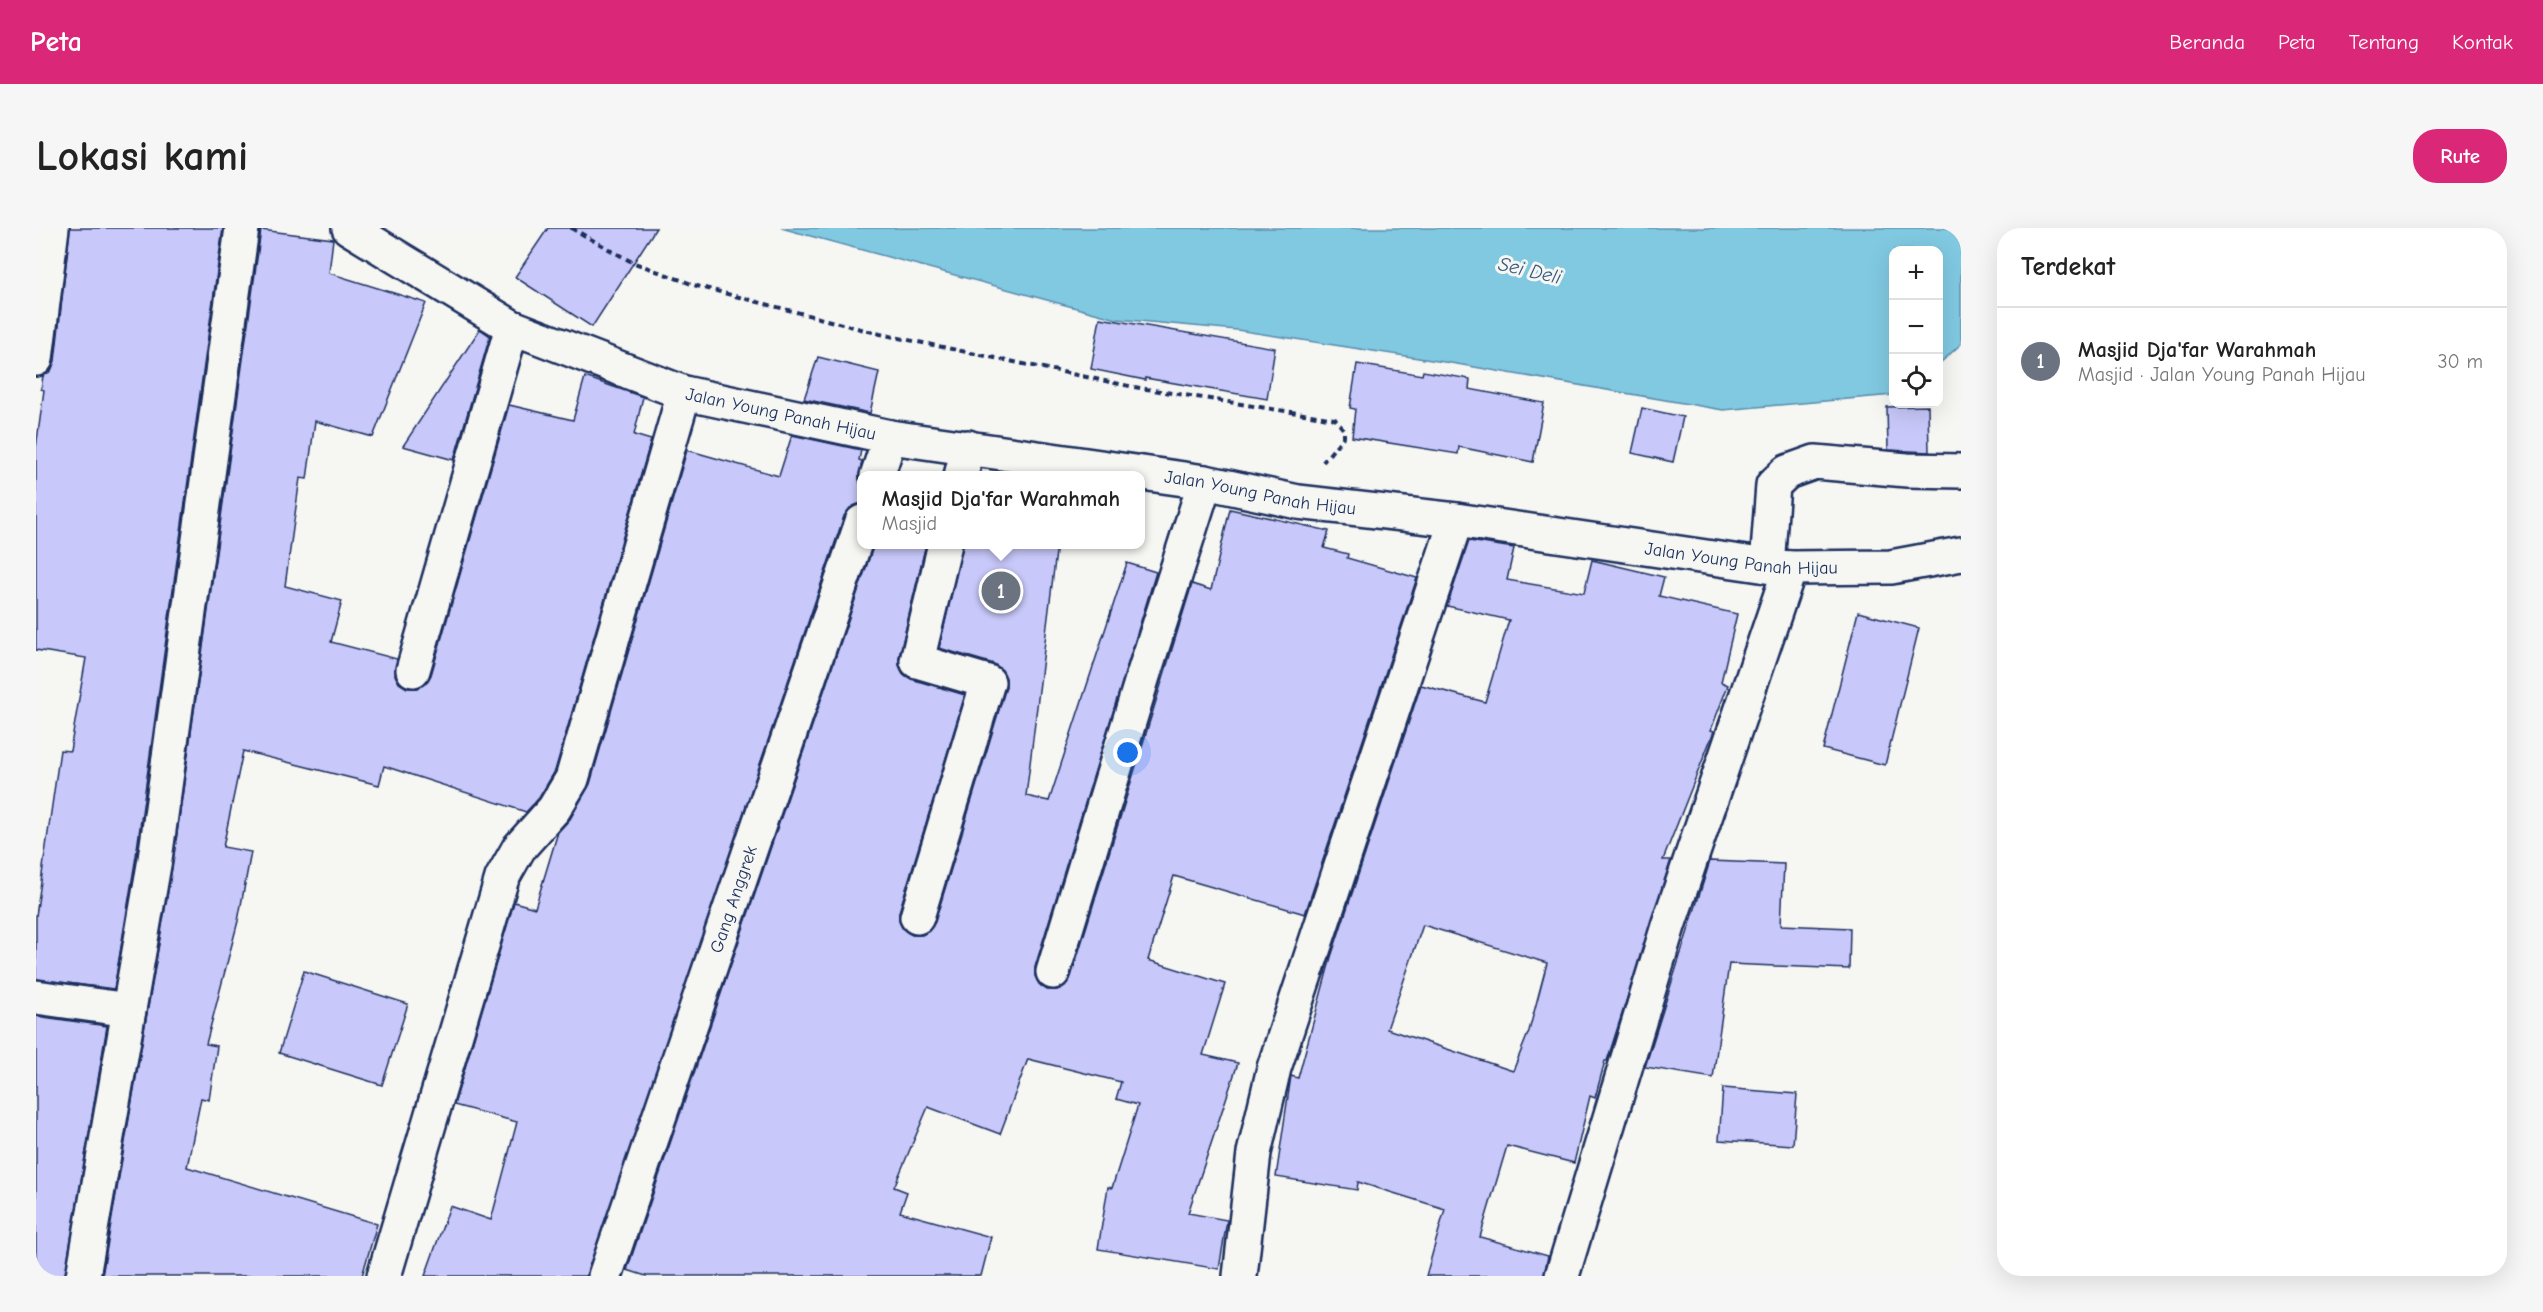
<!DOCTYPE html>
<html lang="id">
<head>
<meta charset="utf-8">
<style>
	:root { --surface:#fff; --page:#f6f6f6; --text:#222; --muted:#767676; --line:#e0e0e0; --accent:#db2777 }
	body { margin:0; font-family:"Comic Neue",sans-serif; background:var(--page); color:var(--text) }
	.controls { position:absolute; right:18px; top:18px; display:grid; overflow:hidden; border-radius:12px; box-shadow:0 6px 24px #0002 }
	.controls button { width:54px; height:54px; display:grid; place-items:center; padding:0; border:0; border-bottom:2px solid var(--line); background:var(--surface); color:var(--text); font:30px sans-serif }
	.you { position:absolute; left:1092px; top:525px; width:21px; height:21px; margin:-15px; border:4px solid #fff; border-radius:50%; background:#1a73e8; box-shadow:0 0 0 9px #1a73e833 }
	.badge { display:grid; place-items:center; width:39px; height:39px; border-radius:50%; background:var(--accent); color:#fff; font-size:20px; font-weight:700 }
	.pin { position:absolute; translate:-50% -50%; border:3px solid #fff; box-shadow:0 2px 6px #0006 }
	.popup { position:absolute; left:821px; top:243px; width:288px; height:78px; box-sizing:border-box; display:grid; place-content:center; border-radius:12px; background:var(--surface); filter:drop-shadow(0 2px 4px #0005); font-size:20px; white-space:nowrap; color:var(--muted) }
	.popup b { font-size:22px; color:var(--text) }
	.popup::after { content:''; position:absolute; left:50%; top:100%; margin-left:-12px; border:12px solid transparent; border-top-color:var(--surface) }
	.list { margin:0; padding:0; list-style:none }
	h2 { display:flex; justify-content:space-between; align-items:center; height:78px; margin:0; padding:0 24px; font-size:26px }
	h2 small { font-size:20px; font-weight:400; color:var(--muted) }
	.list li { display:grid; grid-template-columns:39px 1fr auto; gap:18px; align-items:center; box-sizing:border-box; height:108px; padding:0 24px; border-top:2px solid var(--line) }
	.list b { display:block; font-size:22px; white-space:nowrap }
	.list p { margin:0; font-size:20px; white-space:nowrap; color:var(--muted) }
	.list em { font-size:20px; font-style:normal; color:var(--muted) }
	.icon { flex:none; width:33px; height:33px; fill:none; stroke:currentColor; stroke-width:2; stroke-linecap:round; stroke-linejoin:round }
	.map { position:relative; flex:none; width:1925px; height:1048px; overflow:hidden; border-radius:24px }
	header { display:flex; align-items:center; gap:36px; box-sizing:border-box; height:84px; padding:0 30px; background:var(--accent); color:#fff }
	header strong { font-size:28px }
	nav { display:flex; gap:33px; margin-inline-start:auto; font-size:21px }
	.intro { display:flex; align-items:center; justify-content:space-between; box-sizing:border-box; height:144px; padding:0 36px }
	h1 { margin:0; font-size:42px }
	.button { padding:15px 27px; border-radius:24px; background:var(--accent); color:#fff; font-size:21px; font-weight:700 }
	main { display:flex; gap:36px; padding:0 36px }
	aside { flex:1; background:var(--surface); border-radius:24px; box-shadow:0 6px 24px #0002 }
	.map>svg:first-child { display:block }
	.water { fill:#80c9e1; stroke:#588bad; stroke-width:1.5 }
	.building { fill:#c8c8fa; stroke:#1b2f5e; stroke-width:1.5; fill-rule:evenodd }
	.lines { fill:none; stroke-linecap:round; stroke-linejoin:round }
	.street-casing { stroke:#1b2f5e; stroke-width:38 }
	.secondary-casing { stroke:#1b2f5e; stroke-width:38 }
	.path { stroke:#1b2f5e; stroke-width:4; stroke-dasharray:6 4.5; stroke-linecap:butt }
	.street { stroke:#f6f6f2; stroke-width:33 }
	.secondary { stroke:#f6f6f2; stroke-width:33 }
	.labels { text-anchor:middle; stroke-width:6; stroke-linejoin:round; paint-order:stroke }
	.street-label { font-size:18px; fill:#1b2f5e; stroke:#f6f6f2 }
	.water-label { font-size:20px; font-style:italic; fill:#34567f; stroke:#f6f6f2 }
</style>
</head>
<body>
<header>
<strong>Peta</strong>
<nav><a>Beranda</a><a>Peta</a><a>Tentang</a><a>Kontak</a></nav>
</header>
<div class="intro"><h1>Lokasi kami</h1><a class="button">Rute</a></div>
<main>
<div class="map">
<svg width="1925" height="1048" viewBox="0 0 1925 1048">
	<rect width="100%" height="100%" fill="#f6f6f2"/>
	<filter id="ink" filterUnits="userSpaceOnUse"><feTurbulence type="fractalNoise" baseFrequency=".0167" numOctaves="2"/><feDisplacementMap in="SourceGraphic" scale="12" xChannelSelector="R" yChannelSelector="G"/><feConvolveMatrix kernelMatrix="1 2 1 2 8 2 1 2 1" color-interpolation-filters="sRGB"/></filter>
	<g filter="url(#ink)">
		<path class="water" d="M 745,0 L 1925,0 L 1925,116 L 1903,136 L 1902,22 L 1858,22 L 1857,167 L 1687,182 L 1421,136 L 1201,102 L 1081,91 Z"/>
		<g class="building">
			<path d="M 34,0 L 187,0 L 100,628 L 78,761 L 0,751 L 0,688 L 24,522 L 34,523 L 50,430 L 0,422 L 0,220 L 8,162 L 5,161 L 7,148 L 15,143 L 19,133 Z"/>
			<path d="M 512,0 L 620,0 L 556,99 L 479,49 Z"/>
			<path d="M 225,2 L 297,11 L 293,45 L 390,75 L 337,209 L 279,193 L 271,251 L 264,250 L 249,358 L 306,373 L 295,414 L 361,431 L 359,447 L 363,455 L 371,460 L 382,460 L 390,455 L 395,447 L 473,177 L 537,192 L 549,149 L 607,169 L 598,207 L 615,212 L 519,543 L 503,570 L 490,584 L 348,538 L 343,557 L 207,523 L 187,619 L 215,624 L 202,693 L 170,816 L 181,818 L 173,872 L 165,870 L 151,939 L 341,996 L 326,1048 L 66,1048 L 137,634 Z"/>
			<path d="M 1064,90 L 1239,120 L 1231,171 L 1109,150 L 1109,152 L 1055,141 Z"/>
			<path d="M 444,101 L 454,108 L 418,232 L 367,218 Z"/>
			<path d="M 782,129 L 843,144 L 834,185 L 768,171 Z"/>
			<path d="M 1321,136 L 1386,147 L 1387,143 L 1434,151 L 1433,161 L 1508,175 L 1497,234 L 1423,219 L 1422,226 L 1316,209 L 1319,181 L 1314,180 Z"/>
			<path d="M 1892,178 L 1893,224 L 1852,222 L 1851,179 Z"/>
			<path d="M 1606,180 L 1647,189 L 1637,234 L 1596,225 Z"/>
			<path d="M 756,207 L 825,222 L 823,232 L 826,233 L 823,251 L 825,258 L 825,276 L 814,280 L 808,288 L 551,1048 L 389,1048 L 414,978 L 455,992 L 481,894 L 418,877 L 478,674 L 499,680 L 522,604 L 534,591 L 554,556 L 651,222 L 743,248 Z"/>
			<path d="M 1194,281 L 1293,303 L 1288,320 L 1312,326 L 1311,330 L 1381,350 L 1269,686 L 1138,648 L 1112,732 L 1189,756 L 1167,827 L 1202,835 L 1152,985 L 1191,992 L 1183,1041 L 1062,1021 L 1072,959 L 1076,960 L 1102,877 L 1080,871 L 1085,854 L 992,831 L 964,906 L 892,879 L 858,959 L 871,964 L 864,984 L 955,1009 L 945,1048 L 610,1048 L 591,1042 L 838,316 L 890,316 L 863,429 L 863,437 L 867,446 L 875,451 L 929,467 L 863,684 L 863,693 L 867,701 L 876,707 L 886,707 L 893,703 L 899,694 L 970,459 L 970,450 L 966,442 L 958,436 L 903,420 L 927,316 L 1021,316 L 990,568 L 1013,573 L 1091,335 L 1120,344 L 999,739 L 999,748 L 1003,756 L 1011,762 L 1021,762 L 1029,758 L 1035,749 L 1156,356 L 1175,362 Z"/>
			<path d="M 1433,313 L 1478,320 L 1471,352 L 1548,365 L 1556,332 L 1628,349 L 1623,368 L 1701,386 L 1685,454 L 1692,457 L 1675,502 L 1678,503 L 1627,632 L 1635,632 L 1571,833 L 1569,833 L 1559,870 L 1554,868 L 1538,935 L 1471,918 L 1444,1009 L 1512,1028 L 1508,1048 L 1390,1048 L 1409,981 L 1322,954 L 1321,962 L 1240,949 L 1255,848 L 1262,850 L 1295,729 L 1385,457 L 1449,474 L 1473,392 L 1411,378 ZM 1387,697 L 1511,735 L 1493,803 L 1477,843 L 1351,801 Z"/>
			<path d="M 1822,384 L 1883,400 L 1849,537 L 1787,521 Z"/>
			<path d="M 1674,633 L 1748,636 L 1745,697 L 1814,700 L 1813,741 L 1693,736 L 1677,850 L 1609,839 Z"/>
			<path d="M 268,743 L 372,776 L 346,857 L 243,825 Z"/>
			<path d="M 0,788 L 71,798 L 29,1048 L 0,1048 Z"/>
			<path d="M 1687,860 L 1761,866 L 1757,917 L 1683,912 Z"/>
		</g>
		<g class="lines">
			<g class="street-casing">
				<g id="street">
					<path d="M 0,131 L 16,0"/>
					<path d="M 841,248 L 854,209"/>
					<path d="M 925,248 L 932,219"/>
					<path d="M 1731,338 L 1737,257 L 1751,244 L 1779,234 L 1871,242 L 1925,243"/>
					<path d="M 377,442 L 476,99"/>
					<path d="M 881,689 L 952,454 L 881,433 L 909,316"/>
					<path d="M 1017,744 L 1107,448 L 1169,254"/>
					<path d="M 0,769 L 93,782"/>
					<path d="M 47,1048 L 119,631 L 206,0"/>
					<path d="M 348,1048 L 466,650 L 483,620 L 518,581 L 536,551 L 648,165"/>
					<path id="s1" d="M 569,1048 L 826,294"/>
					<path d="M 1204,1048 L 1218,925 L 1238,840 L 1420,292"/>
					<path d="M 1526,1048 L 1632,698 L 1754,340"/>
				</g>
			</g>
			<g class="secondary-casing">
				<g id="secondary">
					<path id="s2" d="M 313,0 L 476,99 L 648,165 L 854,209 L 1169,254 L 1262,274 L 1420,292 L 1731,338 L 1754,340 L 1855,339 L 1925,326"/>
				</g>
			</g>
			<path class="path" d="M 535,0 L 596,34 L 661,58 L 844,106 L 1098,159 L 1299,191 L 1308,202 L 1308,208 L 1287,234"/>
			<use href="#street" class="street"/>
			<use href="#secondary" class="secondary"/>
		</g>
	</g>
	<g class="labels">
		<g class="street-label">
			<text dy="6" stroke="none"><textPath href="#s2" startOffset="474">Jalan Young Panah Hijau</textPath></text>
			<text dy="6" stroke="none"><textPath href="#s2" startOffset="960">Jalan Young Panah Hijau</textPath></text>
			<text dy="6" stroke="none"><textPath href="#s2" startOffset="1446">Jalan Young Panah Hijau</textPath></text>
			<text dy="6" stroke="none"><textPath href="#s1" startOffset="398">Gang Anggrek</textPath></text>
		</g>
		<g class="water-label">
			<text transform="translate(1494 42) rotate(13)" y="7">Sei Deli</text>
		</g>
	</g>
</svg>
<div class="controls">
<button>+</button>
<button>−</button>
<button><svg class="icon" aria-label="locate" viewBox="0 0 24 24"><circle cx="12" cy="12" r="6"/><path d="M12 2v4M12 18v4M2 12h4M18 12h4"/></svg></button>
</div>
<div class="you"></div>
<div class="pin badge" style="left:965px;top:363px;background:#6b7280">1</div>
<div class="popup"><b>Masjid Dja'far Warahmah</b>Masjid</div>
</div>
<aside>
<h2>Terdekat<small></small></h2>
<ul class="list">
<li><span class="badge" style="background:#6b7280">1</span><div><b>Masjid Dja'far Warahmah</b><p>Masjid · Jalan Young Panah Hijau</p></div><em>30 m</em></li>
</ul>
</aside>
</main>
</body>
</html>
